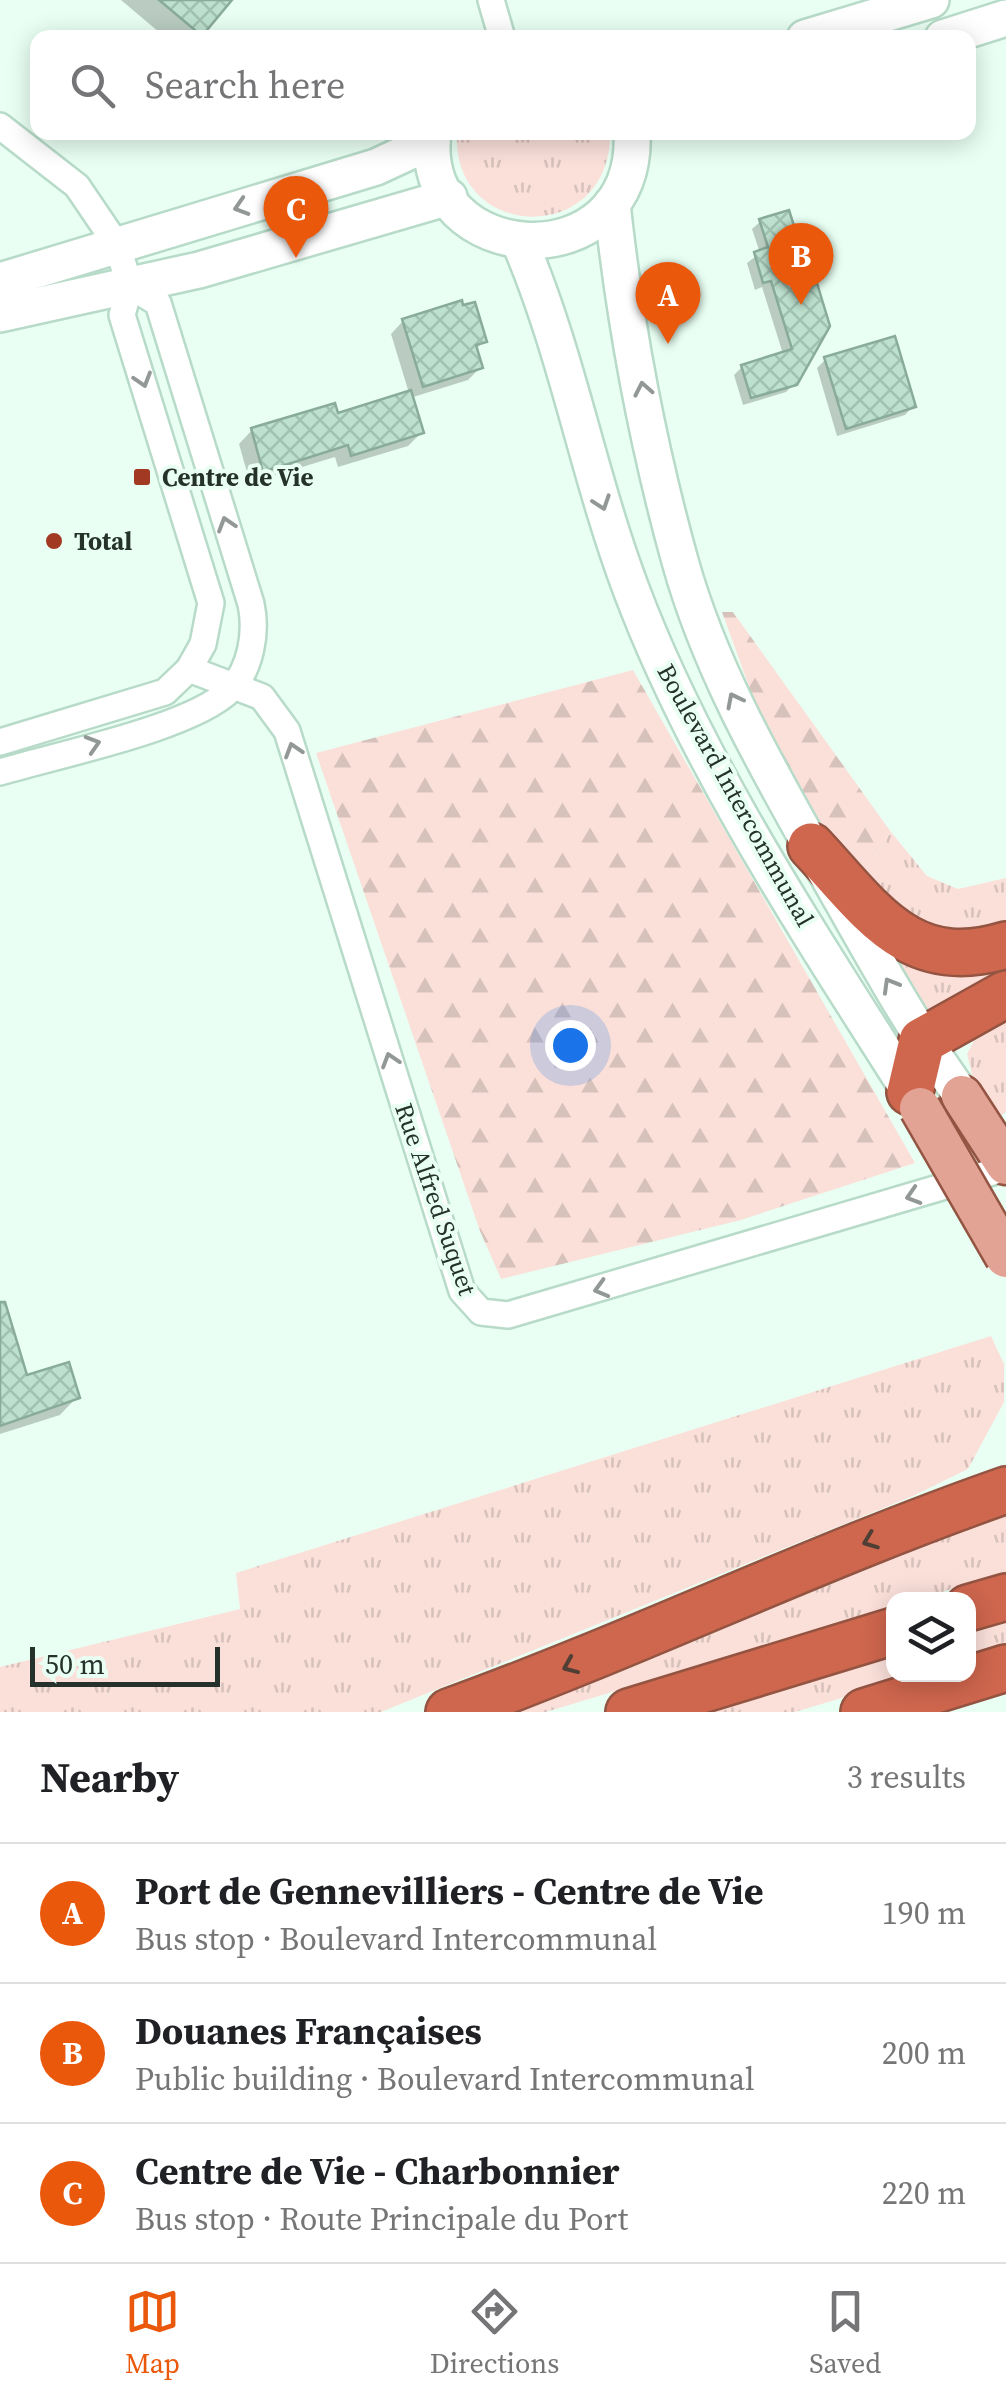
<!DOCTYPE html>
<html lang="en">
<head>
<meta charset="utf-8">
<style>
	:root { --surface:#fff; --page:#f2f2f2; --text:#202124; --muted:#757577; --line:#e0e0e0; --accent:#ea580c }
	body { margin:0; font-family:"Source Serif 4",serif; background:var(--page); color:var(--text) }
	.controls { position:absolute; right:30px; bottom:30px; display:grid; overflow:hidden; border-radius:20px; box-shadow:0 5px 25px #0003 }
	.controls button { width:90px; height:90px; display:grid; place-items:center; padding:0; border:0; border-bottom:2px solid var(--line); background:var(--surface); color:var(--text); font:50px sans-serif }
	.scale { position:absolute; left:30px; bottom:25px; width:190px; box-sizing:border-box; padding-left:10px; border:5px solid #24322b; border-top:0; font-size:28px; line-height:35px; white-space:nowrap; color:#24322b; -webkit-text-stroke:8px #e9fff3; paint-order:stroke }
	.you { position:absolute; left:570px; top:1045px; width:35px; height:35px; margin:-25px; border:8px solid #fff; border-radius:50%; background:#1a73e8; box-shadow:0 0 0 15px #1a73e833 }
	.badge { display:grid; place-items:center; width:65px; height:65px; border-radius:50%; background:var(--accent); color:#fff; font-size:32px; font-weight:700 }
	.pin { position:absolute; translate:-50% -82px; filter:drop-shadow(0 2px 5px #0008) }
	.pin::after { content:''; position:absolute; top:52px; width:35px; height:30px; background:inherit; clip-path:polygon(0 0,100% 0,50% 100%) }
	.list { margin:0; padding:0; list-style:none }
	h2 { display:flex; justify-content:space-between; align-items:center; height:130px; margin:0; padding:0 40px; font-size:42px }
	h2 small { font-size:32px; font-weight:400; color:var(--muted) }
	.list li { display:grid; grid-template-columns:65px 1fr auto; gap:30px; align-items:center; box-sizing:border-box; height:140px; padding:0 40px; border-top:2px solid var(--line) }
	.list b { display:block; font-size:38px; white-space:nowrap }
	.list p { margin:0; font-size:32px; white-space:nowrap; color:var(--muted) }
	.list em { font-size:32px; font-style:normal; color:var(--muted) }
	.icon { flex:none; width:55px; height:55px; fill:none; stroke:currentColor; stroke-width:2; stroke-linecap:round; stroke-linejoin:round }
	.map { position:relative; flex:none; width:1006px; height:1712px; overflow:hidden }
	.search { position:absolute; background:var(--surface); box-shadow:0 5px 25px #0003; left:30px; right:30px; top:30px; height:110px; display:flex; align-items:center; gap:25px; box-sizing:border-box; padding:0 35px; border-radius:20px; color:var(--muted); font-size:38px }
	.sheet { height:550px; background:var(--surface) }
	nav { display:flex; justify-content:space-around; align-items:center; box-sizing:border-box; height:140px; border-top:2px solid var(--line); background:var(--surface); font-size:28px; color:var(--muted) }
	nav a { display:grid; justify-items:center; gap:5px }
	nav .on { color:var(--accent) }
	.map>svg:first-child { display:block }
	.grass { fill:url(#grass-tufts) }
	.forest { fill:url(#forest-firs) }
	.shadow { fill:#0003 }
	.building { fill:url(#building-cross-hatch); stroke:#89ab99; stroke-width:2.5 }
	.lines { fill:none; stroke-linecap:round; stroke-linejoin:round }
	.street-casing { stroke:#b7dbc8; stroke-width:30 }
	.secondary-casing { stroke:#b7dbc8; stroke-width:40 }
	.primary-casing { stroke:#935442; stroke-width:45 }
	.highway-casing { stroke:#935442; stroke-width:50 }
	.street { stroke:#fff; stroke-width:25 }
	.secondary { stroke:#fff; stroke-width:35 }
	.primary { stroke:#e2a395; stroke-width:40 }
	.highway { stroke:#cf664e; stroke-width:45 }
	.primary-bridge-casing { stroke:#935442; stroke-width:45; stroke-linecap:butt }
	.primary-bridge { stroke:#e2a395; stroke-width:40 }
	.oneway { stroke:#929895 }
	.oneway2 { stroke:#4f3f34 }
	.poi-dot { fill:#a23922; stroke:#e9fff3; stroke-width:4 }
	.labels { text-anchor:middle; stroke-width:8; stroke-linejoin:round; paint-order:stroke }
	.poi-label { font-size:25px; font-weight:bold; fill:#24322b; stroke:#e9fff3; text-anchor:start }
	.street-label { font-size:25px; fill:#24322b; stroke:#e9fff3 }
</style>
</head>
<body>
<div class="map">
<svg width="1006" height="1712" viewBox="0 0 1006 1712">
	<defs>
		<pattern id="grass-tufts" width="24" height="20" patternUnits="userSpaceOnUse" patternTransform="scale(2.5)"><rect width="24" height="20" fill="#fbe0da"/><path d="M3 7l-1-3M5 7V3M7 7l1-3M15 17l-1-3M17 17v-4M19 17l1-3" fill="none" stroke="#d7c1bb"/></pattern>
		<pattern id="forest-firs" width="22" height="20" patternUnits="userSpaceOnUse" patternTransform="scale(2.5)"><rect width="22" height="20" fill="#fbe0da"/><path d="M5 1l3.5 6h-7zM16 11l3.5 6h-7z" fill="#d7c1bb"/></pattern>
		<pattern id="building-cross-hatch" width="8" height="8" patternUnits="userSpaceOnUse" patternTransform="scale(2.5)"><rect width="8" height="8" fill="#bde1ce"/><path d="M0 0l8 8M0 8l8-8" fill="none" stroke="#a2c2b1"/></pattern>
	</defs>
	<rect width="100%" height="100%" fill="#e9fff3"/>
	<g class="grass">
		<path d="M 457,133 L 610,133 C 611,247 451,242 457,133 Z"/>
		<path d="M 891,832 L 927,876 L 958,889 L 1006,878 L 1006,921 C 944,948 909,914 855,885 Z"/>
		<path d="M 881,934 L 1006,953 L 1006,978 L 937,1012 L 923,1008 Z"/>
		<path d="M 1006,1013 L 1006,1112 L 1002,1115 L 976,1091 L 967,1054 L 982,1025 Z"/>
		<path d="M 991,1336 L 1004,1364 L 1004,1402 L 968,1469 L 913,1496 L 381,1712 L 0,1712 L 0,1667 L 240,1609 L 236,1573 Z"/>
		<path d="M 1006,1513 L 1006,1573 L 918,1599 L 894,1600 L 893,1607 L 546,1712 L 488,1712 Z"/>
		<path d="M 1006,1614 L 1006,1648 L 969,1659 L 968,1625 Z"/>
		<path d="M 893,1648 L 894,1674 L 918,1675 L 795,1712 L 680,1712 Z"/>
	</g>
	<g class="forest">
		<path d="M 722,612 L 733,612 L 891,832 L 855,885 L 756,706 Z"/>
		<path d="M 633,670 L 915,1163 L 741,1220 L 501,1279 L 480,1231 L 316,753 Z"/>
	</g>
	<g class="shadow">
		<path d="M 121,0 L 229,0 L 197,38 L 166,38 Z"/>
		<path d="M 787,213 L 795,383 L 786,392 L 743,405 L 734,375 L 742,367 L 783,354 L 762,287 L 755,290 L 747,263 L 760,253 L 752,229 L 761,221 Z"/>
		<path d="M 403,321 L 484,341 L 475,350 L 480,368 L 468,380 L 410,398 L 421,433 L 408,446 L 338,467 L 335,457 L 250,483 L 239,444 L 252,430 L 336,416 L 409,393 L 391,334 Z"/>
		<path d="M 825,360 L 913,406 L 905,415 L 837,436 L 817,368 Z"/>
		<path d="M 0,1334 L 26,1378 L 77,1397 L 60,1415 L 0,1434 Z"/>
	</g>
	<g class="building">
		<path d="M 159,0 L 232,0 L 202,36 Z"/>
		<path d="M 789,210 L 801,248 L 806,247 L 830,326 L 797,385 L 751,398 L 741,365 L 792,349 L 771,281 L 763,283 L 754,252 L 768,247 L 759,219 Z"/>
		<path d="M 462,300 L 463,305 L 475,302 L 487,342 L 476,345 L 483,368 L 423,387 L 402,319 Z"/>
		<path d="M 895,336 L 916,407 L 846,429 L 824,357 Z"/>
		<path d="M 411,390 L 424,433 L 351,456 L 348,445 L 263,472 L 251,428 L 335,403 L 338,413 Z"/>
		<path d="M 0,1302 L 5,1302 L 27,1375 L 69,1362 L 80,1398 L 0,1426 Z"/>
	</g>
	<g class="lines">
		<g class="street-casing">
			<g id="street">
				<path d="M 491,0 L 502,38"/>
				<path d="M 0,126 L 77,186 L 117,245 L 130,286"/>
				<path d="M 189,669 L 262,697 L 287,731 L 462,1291 L 481,1312 L 508,1315 L 1006,1168"/>
				<path d="M 0,742 L 165,692 L 189,669 L 203,644 L 211,603 L 122,315 L 130,286"/>
				<path d="M 0,772 C 56,755 192,728 230,690 C 251,669 257,632 251,604 L 158,303 L 130,286"/>
			</g>
		</g>
		<g class="secondary-casing">
			<g id="secondary">
				<path d="M 805,38 L 931,0"/>
				<path d="M 943,38 L 1006,18"/>
				<path d="M 433,132 C 415,269 640,284 632,132"/>
				<path d="M 612,204 C 625,323 648,446 680,561 C 711,673 772,776 828,876 C 871,951 911,1026 962,1096"/>
				<path d="M 520,243 C 568,355 588,475 631,589 C 697,765 810,934 910,1092"/>
				<path d="M 0,281 L 376,167 L 432,141"/>
				<path d="M 0,314 L 199,270 L 449,197"/>
			</g>
		</g>
		<g class="primary-casing">
			<path id="primary" d="M 962,1096 L 1006,1164"/>
		</g>
		<g class="highway-casing">
			<g id="highway">
				<path d="M 811,846 C 871,910 909,975 1006,945"/>
				<path d="M 910,1092 L 922,1041 L 1006,994"/>
				<path d="M 968,1608 L 1006,1597"/>
				<path d="M 449,1712 C 637,1644 817,1556 1006,1490"/>
				<path d="M 629,1712 L 894,1631"/>
				<path d="M 864,1712 L 1006,1668"/>
			</g>
		</g>
		<use href="#street" class="street"/>
		<use href="#secondary" class="secondary"/>
		<use href="#primary" class="primary"/>
		<use href="#highway" class="highway"/>
		<g class="primary-bridge-casing">
			<path id="primary-bridge" d="M 920,1108 L 1006,1257"/>
		</g>
		<use href="#primary-bridge" class="primary-bridge"/>
	</g>
	<defs><path id="oneway-chevron" d="M-2-3.5L2.5 0L-2 3.5" fill="none" stroke-width="1.6" stroke-linecap="round" stroke-linejoin="round" transform="scale(2.5)"/></defs>
	<g class="oneway">
		<use href="#oneway-chevron" transform="translate(241 207) rotate(163)"/>
		<use href="#oneway-chevron" transform="translate(143 380) rotate(73)"/>
		<use href="#oneway-chevron" transform="translate(643 389) rotate(-101)"/>
		<use href="#oneway-chevron" transform="translate(602 503) rotate(71)"/>
		<use href="#oneway-chevron" transform="translate(226 524) rotate(-107)"/>
		<use href="#oneway-chevron" transform="translate(734 700) rotate(-117)"/>
		<use href="#oneway-chevron" transform="translate(93 744) rotate(-17)"/>
		<use href="#oneway-chevron" transform="translate(293 750) rotate(-107)"/>
		<use href="#oneway-chevron" transform="translate(890 985) rotate(-120)"/>
		<use href="#oneway-chevron" transform="translate(390 1060) rotate(-107)"/>
		<use href="#oneway-chevron" transform="translate(913 1196) rotate(163)"/>
		<use href="#oneway-chevron" transform="translate(601 1289) rotate(164)"/>
	</g>
	<g class="oneway2">
		<use href="#oneway-chevron" transform="translate(870 1541) rotate(159)"/>
		<use href="#oneway-chevron" transform="translate(570 1666) rotate(157)"/>
	</g>
	<g class="poi-dot">
		<rect x="132" y="467" width="20" height="20" rx="5"/>
		<circle cx="54" cy="541" r="10"/>
	</g>
	<g class="labels">
		<g class="poi-label">
			<text x="162" y="486">Centre de Vie</text>
			<text x="74" y="550">Total</text>
		</g>
		<g class="street-label">
			<text transform="translate(736 795) rotate(61)" y="9">Boulevard Intercommunal</text>
			<text transform="translate(436 1199) rotate(71)" y="9">Rue Alfred Suquet</text>
		</g>
	</g>
</svg>
<div class="controls">
<button><svg class="icon" aria-label="layers" viewBox="0 0 24 24"><path d="M12 4l9 5-9 5-9-5zM3 14l9 5 9-5"/></svg></button>
</div>
<div class="scale">50 m</div>
<div class="you"></div>
<div class="pin badge" style="left:668px;top:344px">A</div>
<div class="pin badge" style="left:801px;top:305px">B</div>
<div class="pin badge" style="left:296px;top:258px">C</div>
<div class="search"><svg class="icon" aria-label="search" viewBox="0 0 24 24"><circle cx="10" cy="10" r="6"/><path d="M15 15l6 6"/></svg>Search here</div>
</div>
<section class="sheet">
<h2>Nearby<small>3 results</small></h2>
<ul class="list">
<li><span class="badge">A</span><div><b>Port de Gennevilliers - Centre de Vie</b><p>Bus stop · Boulevard Intercommunal</p></div><em>190 m</em></li>
<li><span class="badge">B</span><div><b>Douanes Françaises</b><p>Public building · Boulevard Intercommunal</p></div><em>200 m</em></li>
<li><span class="badge">C</span><div><b>Centre de Vie - Charbonnier</b><p>Bus stop · Route Principale du Port</p></div><em>220 m</em></li>
</ul>
</section>
<nav>
<a class="on"><svg class="icon" aria-label="map" viewBox="0 0 24 24"><path d="M3 6l6-2 6 2 6-2v14l-6 2-6-2-6 2zM9 4v14M15 6v14"/></svg>Map</a>
<a><svg class="icon" aria-label="directions" viewBox="0 0 24 24"><path d="M12 3l9 9-9 9-9-9zM9 14v-3h6M13 9l2 2-2 2"/></svg>Directions</a>
<a><svg class="icon" aria-label="saved" viewBox="0 0 24 24"><path d="M7 4h10v16l-5-4-5 4z"/></svg>Saved</a>
</nav>
</body>
</html>
